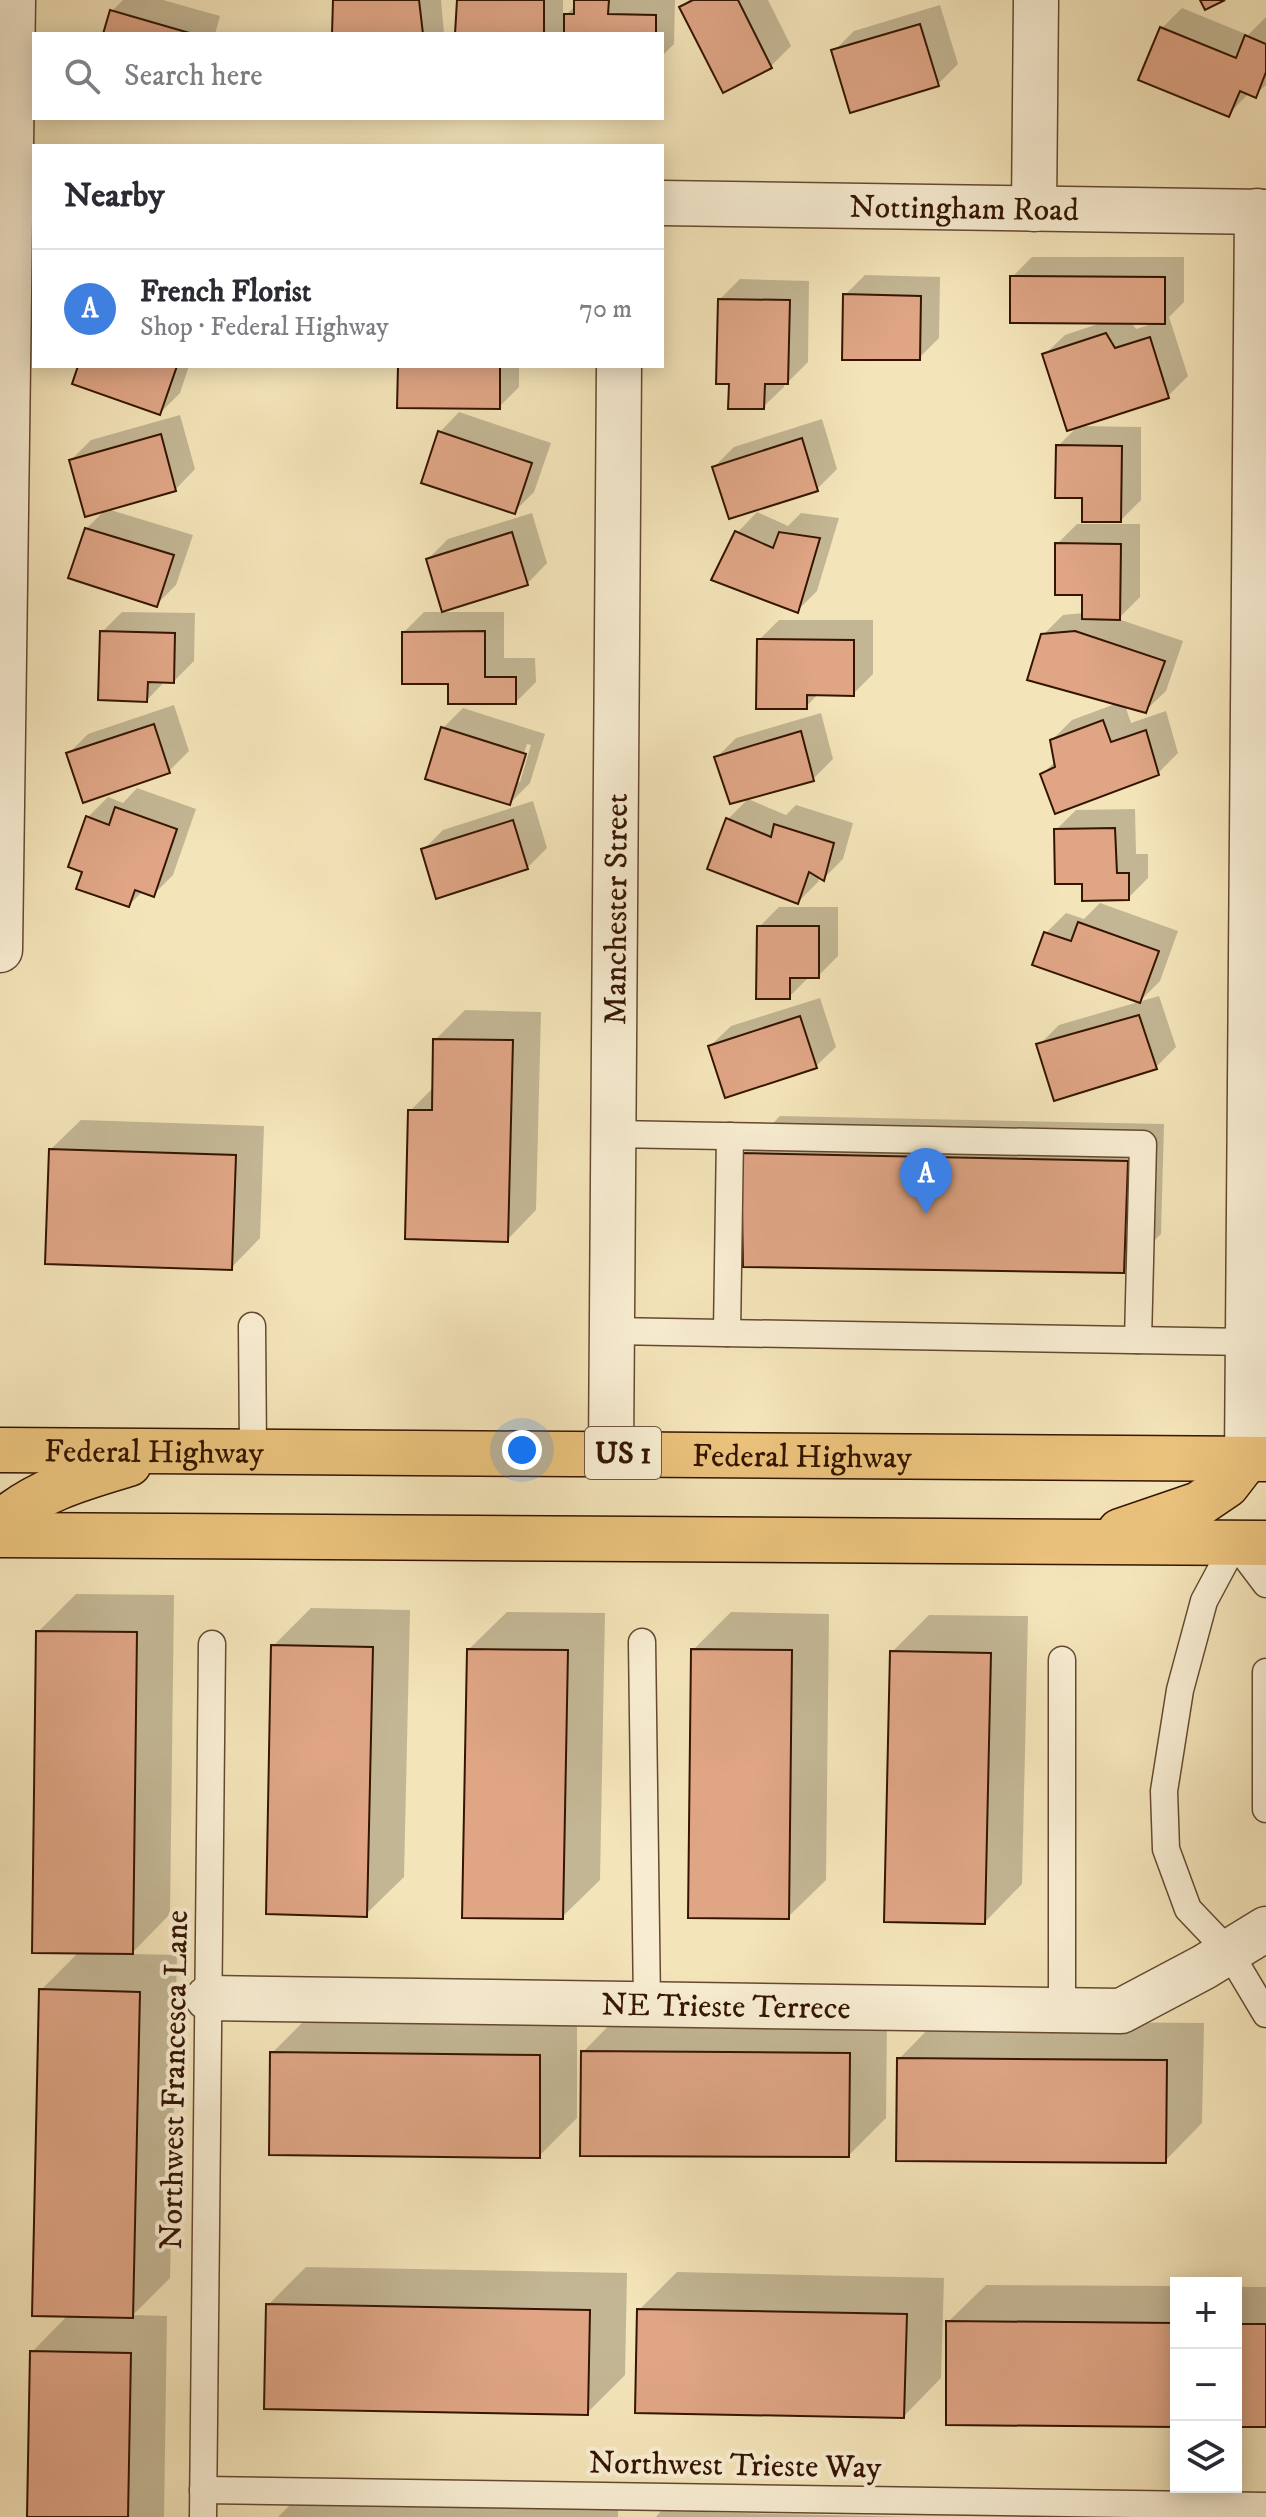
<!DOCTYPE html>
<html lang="en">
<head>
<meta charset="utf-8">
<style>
	:root { --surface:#fff; --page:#f2f2f3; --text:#2b2b33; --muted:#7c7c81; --line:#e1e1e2; --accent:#8f2418 }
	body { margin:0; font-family:"IM FELL DW Pica",serif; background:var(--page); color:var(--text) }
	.controls { position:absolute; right:24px; bottom:24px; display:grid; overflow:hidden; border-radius:0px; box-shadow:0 4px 20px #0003 }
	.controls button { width:72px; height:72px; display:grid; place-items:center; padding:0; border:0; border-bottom:2px solid var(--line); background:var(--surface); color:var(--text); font:40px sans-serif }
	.you { position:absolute; left:522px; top:1450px; width:28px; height:28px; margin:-20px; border:6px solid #fff; border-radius:50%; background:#1a73e8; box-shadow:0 0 0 12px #1a73e833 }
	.badge { display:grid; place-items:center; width:52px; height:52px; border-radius:50%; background:var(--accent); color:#fff; font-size:26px; font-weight:700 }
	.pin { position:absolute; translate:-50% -66px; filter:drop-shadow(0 2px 4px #0008) }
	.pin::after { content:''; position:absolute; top:42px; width:28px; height:24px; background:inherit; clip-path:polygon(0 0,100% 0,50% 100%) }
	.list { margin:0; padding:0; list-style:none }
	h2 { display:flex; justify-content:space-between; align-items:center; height:104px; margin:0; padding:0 32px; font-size:34px }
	h2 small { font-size:26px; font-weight:400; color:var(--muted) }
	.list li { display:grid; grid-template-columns:52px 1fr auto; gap:24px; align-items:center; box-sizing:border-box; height:120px; padding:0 32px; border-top:2px solid var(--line) }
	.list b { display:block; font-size:30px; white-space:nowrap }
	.list p { margin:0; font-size:26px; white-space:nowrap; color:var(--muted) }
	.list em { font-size:26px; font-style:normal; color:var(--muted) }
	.icon { flex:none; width:44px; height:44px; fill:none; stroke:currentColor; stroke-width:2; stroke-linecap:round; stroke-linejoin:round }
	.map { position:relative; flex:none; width:1266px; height:2517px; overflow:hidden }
	.search { position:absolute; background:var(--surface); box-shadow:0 4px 20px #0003; left:32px; top:32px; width:632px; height:88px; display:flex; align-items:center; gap:20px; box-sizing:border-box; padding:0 28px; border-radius:0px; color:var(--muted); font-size:30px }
	.panel { position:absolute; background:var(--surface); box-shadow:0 4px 20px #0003; left:32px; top:144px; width:632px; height:224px; border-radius:0px }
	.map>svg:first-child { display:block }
	.shadow { fill:#0003; fill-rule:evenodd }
	.building { fill:#dfa585; stroke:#351501; stroke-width:2 }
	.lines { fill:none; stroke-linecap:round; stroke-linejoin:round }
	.lane-casing { stroke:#65492f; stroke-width:29 }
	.street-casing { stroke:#65492f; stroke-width:47 }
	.primary-casing { stroke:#351501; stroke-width:47 }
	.lane { stroke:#f8edd2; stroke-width:26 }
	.street { stroke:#f8edd2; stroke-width:44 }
	.primary { stroke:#eac27c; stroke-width:44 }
	.labels { text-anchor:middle; stroke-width:8; stroke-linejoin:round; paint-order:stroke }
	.shield { fill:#f8edd2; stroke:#705640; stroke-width:2 }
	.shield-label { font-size:30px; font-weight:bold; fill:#351501 }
	.street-label { font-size:32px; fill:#351501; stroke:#f8edd2 }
</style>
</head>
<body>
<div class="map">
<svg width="1266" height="2517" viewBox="0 0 1266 2517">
	<rect width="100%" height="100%" fill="#f4e4b9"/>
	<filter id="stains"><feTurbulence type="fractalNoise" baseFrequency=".0025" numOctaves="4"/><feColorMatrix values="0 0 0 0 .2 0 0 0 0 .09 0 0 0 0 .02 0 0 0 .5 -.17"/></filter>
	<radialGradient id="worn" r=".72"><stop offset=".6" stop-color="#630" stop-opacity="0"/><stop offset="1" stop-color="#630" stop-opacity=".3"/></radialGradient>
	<g class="shadow">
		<path d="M 123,0 L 163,0 L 220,16 L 215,34 L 106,34 L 112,11 Z"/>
		<path d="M 335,0 L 441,0 L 444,34 L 334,34 Z"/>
		<path d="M 459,0 L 563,0 L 563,18 L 576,5 L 576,0 L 675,0 L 674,44 L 662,56 L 662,34 L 457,34 Z"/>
		<path d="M 689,0 L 768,0 L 791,46 L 771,66 L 681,8 Z"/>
		<path d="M 940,5 L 958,64 L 938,84 L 834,51 L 854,31 Z"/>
		<path d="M 1182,8 L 1248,35 L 1266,17 L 1266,85 L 1255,95 L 1249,93 L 1228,115 L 1141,79 L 1162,28 Z"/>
		<path d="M 1032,257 L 1184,257 L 1184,302 L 1169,317 L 1188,376 L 1168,396 L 1044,355 L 1065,335 L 1101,323 L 1012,277 ZM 1131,322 L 1155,323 L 1136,329 Z"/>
		<path d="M 865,275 L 940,277 L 939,338 L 919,358 L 845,295 Z"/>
		<path d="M 740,279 L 809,281 L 808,362 L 788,382 L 784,382 L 784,387 L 763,407 L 731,382 L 720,299 Z"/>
		<path d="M 80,366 L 189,366 L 180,393 L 160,413 Z"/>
		<path d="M 400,366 L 519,366 L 519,387 L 499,407 Z"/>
		<path d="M 459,412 L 551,443 L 534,492 L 514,512 L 439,433 Z"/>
		<path d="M 180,415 L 195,469 L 175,490 L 107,509 L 193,535 L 176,585 L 156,605 L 86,529 L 106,509 L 71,460 L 91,440 Z"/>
		<path d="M 822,419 L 837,469 L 817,489 L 714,467 L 734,447 Z"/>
		<path d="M 1078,426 L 1141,427 L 1141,500 L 1121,520 L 1058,446 Z"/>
		<path d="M 757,512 L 788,526 L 801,513 L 839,518 L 817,591 L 797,611 L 737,533 Z"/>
		<path d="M 532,513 L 547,563 L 527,584 L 428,559 L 448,539 Z"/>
		<path d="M 1077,524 L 1140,524 L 1140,597 L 1118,619 L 1183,641 L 1166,691 L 1145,711 L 1125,705 L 1131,723 L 1166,711 L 1178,753 L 1158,773 L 1042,774 L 1056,761 L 1052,740 L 1072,720 L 1118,703 L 1043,635 L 1063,615 L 1084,613 L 1084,593 L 1057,544 Z"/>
		<path d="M 122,612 L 195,613 L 194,661 L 174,681 L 166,680 L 147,700 L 102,632 Z"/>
		<path d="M 424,612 L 504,612 L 504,658 L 535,658 L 536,682 L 516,702 L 450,682 L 404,632 Z"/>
		<path d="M 779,620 L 873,620 L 873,674 L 853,694 L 819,693 L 806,707 L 759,640 Z"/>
		<path d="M 174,705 L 189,751 L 169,771 L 68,754 L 88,734 Z"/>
		<path d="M 463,708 L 545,734 L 530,783 L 510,803 L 443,728 ZM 527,744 L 531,745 L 520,782 L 515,782 Z"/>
		<path d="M 821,713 L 833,759 L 813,779 L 716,758 L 736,738 Z"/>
		<path d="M 137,788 L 196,809 L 173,875 L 153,895 L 143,891 L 129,905 L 88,817 L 108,797 L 123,803 Z"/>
		<path d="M 748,799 L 786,815 L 796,805 L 853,823 L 843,859 L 824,878 L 820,876 L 818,882 L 798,902 L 728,819 Z"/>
		<path d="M 533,801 L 547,848 L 527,868 L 423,850 L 443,830 Z"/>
		<path d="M 1135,809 L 1136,854 L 1148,854 L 1148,878 L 1128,898 L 1056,830 L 1076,810 Z"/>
		<path d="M 1100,903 L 1178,931 L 1160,981 L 1140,1001 L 1046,933 L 1066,913 L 1084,919 Z"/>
		<path d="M 779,907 L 838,907 L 838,956 L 818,976 L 810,976 L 789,997 L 759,927 Z"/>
		<path d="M 1159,996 L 1176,1047 L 1156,1067 L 1039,1045 L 1059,1025 Z"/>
		<path d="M 820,998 L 836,1047 L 815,1067 L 710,1046 L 731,1026 Z"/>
		<path d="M 465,1010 L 541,1012 L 536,1210 L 507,1240 L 410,1111 L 435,1086 L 435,1040 Z"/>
		<path d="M 780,1116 L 1164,1124 L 1161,1234 L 1124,1271 L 743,1154 Z"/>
		<path d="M 81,1120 L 264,1126 L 260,1238 L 231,1268 L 51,1149 Z"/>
		<path d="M 76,1594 L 174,1595 L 170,1914 L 131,1954 L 177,1955 L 170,2278 L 133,2315 L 167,2316 L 164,2517 L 29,2517 L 32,2352 L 68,2315 L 41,1990 L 79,1952 L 38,1632 Z"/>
		<path d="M 311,1608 L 410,1610 L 404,1877 L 366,1914 L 273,1646 Z"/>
		<path d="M 507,1612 L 605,1613 L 600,1880 L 562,1917 L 469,1649 Z"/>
		<path d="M 731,1612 L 829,1614 L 826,1880 L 788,1917 L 693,1650 Z"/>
		<path d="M 929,1615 L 1028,1616 L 1022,1884 L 985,1922 L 892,1652 Z"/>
		<path d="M 620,2014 L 887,2016 L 886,2118 L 849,2155 L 583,2052 Z"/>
		<path d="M 310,2015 L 577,2018 L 577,2118 L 539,2156 L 272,2053 Z"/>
		<path d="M 936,2021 L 1204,2023 L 1202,2123 L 1165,2161 L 899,2059 Z"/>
		<path d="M 306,2267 L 627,2273 L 625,2375 L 587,2413 L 268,2305 Z"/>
		<path d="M 677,2272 L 944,2278 L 941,2378 L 904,2416 L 639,2310 Z"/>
		<path d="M 986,2285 L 1176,2286 L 1176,2425 L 948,2322 Z"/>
		<rect x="1236" y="2287" width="30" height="138"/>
		<path d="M 296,2499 L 618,2509 L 618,2517 L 278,2517 Z"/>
		<path d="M 661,2511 L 913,2517 L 656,2517 Z"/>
	</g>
	<g class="building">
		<path d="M 333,0 L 419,0 L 423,34 L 332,34 Z"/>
		<path d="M 457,0 L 544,0 L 544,34 L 455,34 Z"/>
		<path d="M 574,0 L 609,0 L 608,14 L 656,15 L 656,34 L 564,34 L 564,14 L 574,14 Z"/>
		<path d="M 693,0 L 738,0 L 772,68 L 723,93 L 679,7 Z"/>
		<path d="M 1200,0 L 1225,0 L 1205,10 Z"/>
		<path d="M 110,10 L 193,34 L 103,34 Z"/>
		<path d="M 920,24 L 939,86 L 850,113 L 831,50 Z"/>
		<path d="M 1160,27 L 1236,58 L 1245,35 L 1266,44 L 1266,72 L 1256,98 L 1240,91 L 1229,117 L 1138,80 Z"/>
		<path d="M 1010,276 L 1165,277 L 1165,324 L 1010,323 Z"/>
		<path d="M 843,294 L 921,296 L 920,360 L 842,360 Z"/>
		<path d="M 718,299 L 790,300 L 788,384 L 765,384 L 764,409 L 728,409 L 729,384 L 716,384 Z"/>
		<path d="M 1106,333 L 1115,348 L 1150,337 L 1169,398 L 1067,431 L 1042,354 Z"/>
		<path d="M 78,366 L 177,366 L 160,415 L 72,384 Z"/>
		<path d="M 398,366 L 500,366 L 500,409 L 397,408 Z"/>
		<path d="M 438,431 L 532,463 L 515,514 L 421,483 Z"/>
		<path d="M 161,434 L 176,491 L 85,517 L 69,460 Z"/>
		<path d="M 802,438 L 818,491 L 729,519 L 712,467 Z"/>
		<path d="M 1056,445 L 1122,446 L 1121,522 L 1082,522 L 1082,498 L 1055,498 Z"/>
		<path d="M 85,528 L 174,555 L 157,607 L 68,578 Z"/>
		<path d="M 735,531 L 773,548 L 779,532 L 820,538 L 798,613 L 711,580 Z"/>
		<path d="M 512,532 L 528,585 L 442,612 L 426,559 Z"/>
		<path d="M 1055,543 L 1121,544 L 1120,620 L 1082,619 L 1082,595 L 1055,595 Z"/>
		<path d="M 100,631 L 175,633 L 174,683 L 148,682 L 147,702 L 98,700 Z"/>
		<path d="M 485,631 L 485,677 L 516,677 L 516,704 L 448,704 L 448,684 L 402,684 L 402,632 Z"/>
		<path d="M 1075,631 L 1165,661 L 1146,713 L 1027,680 L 1041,634 Z"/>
		<path d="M 757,639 L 854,640 L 854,696 L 807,695 L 807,709 L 756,709 Z"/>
		<path d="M 1103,720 L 1111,742 L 1146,730 L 1159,775 L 1055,814 L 1040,774 L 1055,767 L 1050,740 Z"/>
		<path d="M 154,724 L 170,773 L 83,803 L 66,753 Z"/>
		<path d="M 441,727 L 526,754 L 510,805 L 425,779 Z"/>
		<path d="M 801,731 L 814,781 L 730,804 L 714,757 Z"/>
		<path d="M 115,807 L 177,829 L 154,897 L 135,890 L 129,907 L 76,889 L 82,872 L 68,867 L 86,816 L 109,825 Z"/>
		<path d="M 726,818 L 771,837 L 774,824 L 834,843 L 824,881 L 809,872 L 798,904 L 707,869 Z"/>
		<path d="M 513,820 L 528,869 L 436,899 L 421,849 Z"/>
		<path d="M 1115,828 L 1117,873 L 1129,873 L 1129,900 L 1082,901 L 1082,884 L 1055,884 L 1054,829 Z"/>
		<path d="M 1078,922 L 1159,951 L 1140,1003 L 1032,965 L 1044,932 L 1071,941 Z"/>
		<path d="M 757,926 L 819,926 L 819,978 L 790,978 L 790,999 L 756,999 Z"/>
		<path d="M 1139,1015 L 1157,1069 L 1054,1101 L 1036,1044 Z"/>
		<path d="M 800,1016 L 817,1068 L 725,1098 L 708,1046 Z"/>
		<path d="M 433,1039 L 513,1040 L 508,1242 L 405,1239 L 408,1110 L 432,1110 Z"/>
		<path d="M 49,1149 L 236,1155 L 232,1270 L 45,1264 Z"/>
		<path d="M 741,1153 L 1128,1161 L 1124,1273 L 743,1267 Z"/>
		<path d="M 36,1631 L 137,1632 L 133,1954 L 32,1953 Z"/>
		<path d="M 271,1645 L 373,1647 L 367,1917 L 266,1914 Z"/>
		<path d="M 467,1649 L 568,1650 L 563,1919 L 462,1918 Z"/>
		<path d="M 691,1649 L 792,1650 L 789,1919 L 688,1918 Z"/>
		<path d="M 890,1651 L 991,1653 L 985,1924 L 884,1922 Z"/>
		<path d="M 39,1989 L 140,1992 L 133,2318 L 32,2316 Z"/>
		<path d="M 581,2051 L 850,2053 L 849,2157 L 580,2156 Z"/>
		<path d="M 270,2052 L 540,2055 L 540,2158 L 269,2155 Z"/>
		<path d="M 897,2058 L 1167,2060 L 1166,2163 L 896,2161 Z"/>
		<path d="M 266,2304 L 590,2310 L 588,2415 L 264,2409 Z"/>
		<path d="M 637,2309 L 907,2314 L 904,2418 L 635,2413 Z"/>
		<path d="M 946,2321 L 1176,2323 L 1176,2427 L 946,2425 Z"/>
		<rect x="1236" y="2324" width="30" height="103"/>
		<path d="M 30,2351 L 131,2353 L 128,2517 L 27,2517 Z"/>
	</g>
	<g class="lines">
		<g class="lane-casing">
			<g id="lane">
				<path d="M 613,1134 L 1143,1144 L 1138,1340"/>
				<path d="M 252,1326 L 253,1452"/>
				<path d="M 612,1331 L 1248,1342"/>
				<path d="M 727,1333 L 730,1136"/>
				<path d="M 1266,1584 L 1235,1543 L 1204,1601 L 1180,1690 L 1164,1791 L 1166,1849 L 1188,1909 L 1229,1952 L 1266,2014"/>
				<path d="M 642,1642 L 647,2004"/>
				<path d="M 1266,1672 L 1266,1809"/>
				<path d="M 1062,2010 L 1062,1660"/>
				<path d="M 203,2490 L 1266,2506"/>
				<path d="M 203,2517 L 212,1644"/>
			</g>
		</g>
		<g class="street-casing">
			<g id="street">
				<path id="s1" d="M 662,203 L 1266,212"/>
				<path d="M 1034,209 L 1036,0"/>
				<path d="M 0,950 L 13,0"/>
				<path id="s2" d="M 611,1453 L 619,366"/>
				<path d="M 1247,1459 L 1257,211"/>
				<path id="s3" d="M 208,1998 L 1121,2011 L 1204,1967 L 1266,1929"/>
			</g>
		</g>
		<g class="primary-casing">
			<g id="primary">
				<path id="s4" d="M 0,1450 L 1266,1459"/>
				<path d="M 0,1523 C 38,1490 82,1478 129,1464"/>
				<path d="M 1120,1531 L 1199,1504 L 1227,1485 L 1247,1459"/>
				<path d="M 0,1535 L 1266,1543"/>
			</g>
		</g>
		<use href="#lane" class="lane"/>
		<use href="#street" class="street"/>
		<use href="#primary" class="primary"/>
	</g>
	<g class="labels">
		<rect class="shield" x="585" y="1427" width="76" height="52" rx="6"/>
		<g class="shield-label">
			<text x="623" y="1463">US 1</text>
		</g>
		<g class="street-label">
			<text dy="11" stroke="none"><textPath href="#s1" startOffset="302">Nottingham Road</textPath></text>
			<text dy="11" stroke="none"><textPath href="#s2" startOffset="544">Manchester Street</textPath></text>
			<text dy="11" stroke="none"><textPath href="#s4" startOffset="154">Federal Highway</textPath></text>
			<text dy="11" stroke="none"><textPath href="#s4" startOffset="802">Federal Highway</textPath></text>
			<text dy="11" stroke="none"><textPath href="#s3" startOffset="518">NE Trieste Terrece</textPath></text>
			<text transform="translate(173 2080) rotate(-89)" y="11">Northwest Francesca Lane</text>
			<text transform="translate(735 2464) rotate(1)" y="11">Northwest Trieste Way</text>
		</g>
	</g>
	<rect width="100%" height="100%" filter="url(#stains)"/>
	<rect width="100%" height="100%" fill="url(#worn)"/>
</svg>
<div class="controls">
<button>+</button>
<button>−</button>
<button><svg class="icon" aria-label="layers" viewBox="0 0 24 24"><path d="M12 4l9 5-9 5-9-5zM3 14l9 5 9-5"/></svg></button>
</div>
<div class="you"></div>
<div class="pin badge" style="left:926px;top:1214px;background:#3f7fe0">A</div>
<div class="search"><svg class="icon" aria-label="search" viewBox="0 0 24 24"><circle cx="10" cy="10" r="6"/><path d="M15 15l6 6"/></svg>Search here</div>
<section class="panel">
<h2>Nearby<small></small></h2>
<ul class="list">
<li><span class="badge" style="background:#3f7fe0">A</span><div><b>French Florist</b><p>Shop · Federal Highway</p></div><em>70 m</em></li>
</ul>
</section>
</div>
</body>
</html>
